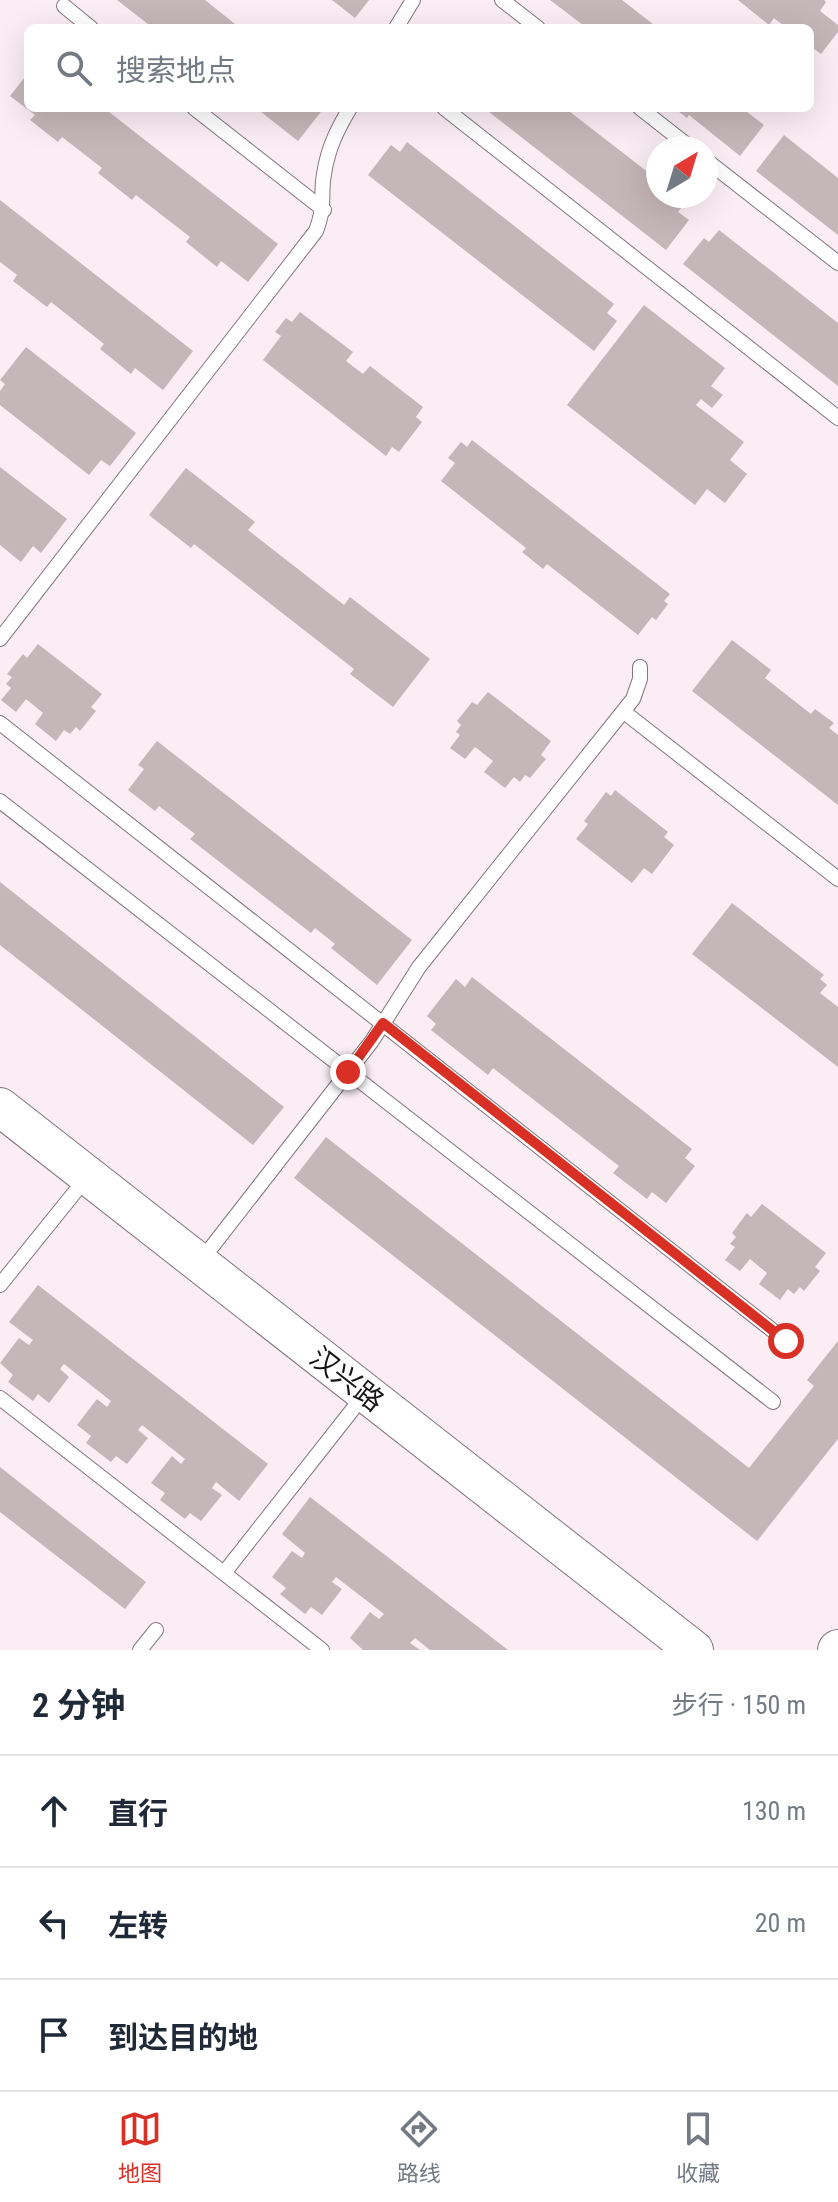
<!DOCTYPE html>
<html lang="zh">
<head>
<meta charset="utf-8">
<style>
	:root { --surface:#fff; --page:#f2f2f3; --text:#1f2937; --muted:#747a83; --line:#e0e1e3; --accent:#d93025 }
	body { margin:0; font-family:"Roboto Condensed","Noto Sans SC",sans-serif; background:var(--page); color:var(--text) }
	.compass { position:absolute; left:646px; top:136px; width:72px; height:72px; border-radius:50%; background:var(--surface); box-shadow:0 8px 32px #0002; rotate:38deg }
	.stop { position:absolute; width:24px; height:24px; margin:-18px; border:6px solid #d93025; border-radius:50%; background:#fff }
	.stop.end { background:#d93025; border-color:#fff; box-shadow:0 2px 8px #0008 }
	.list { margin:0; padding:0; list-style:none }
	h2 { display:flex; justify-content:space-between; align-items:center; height:104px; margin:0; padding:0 32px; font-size:34px }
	h2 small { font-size:26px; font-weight:400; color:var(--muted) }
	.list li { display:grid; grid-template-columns:52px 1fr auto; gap:24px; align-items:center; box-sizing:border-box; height:112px; padding:0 32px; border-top:2px solid var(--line) }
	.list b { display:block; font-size:30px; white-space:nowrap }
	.list em { font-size:26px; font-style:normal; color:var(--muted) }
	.icon { flex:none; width:44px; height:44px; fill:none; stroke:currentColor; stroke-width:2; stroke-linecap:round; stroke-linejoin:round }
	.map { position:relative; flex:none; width:838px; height:1650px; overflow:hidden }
	.search { position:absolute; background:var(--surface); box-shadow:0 8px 32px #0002; left:24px; right:24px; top:24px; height:88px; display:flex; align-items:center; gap:20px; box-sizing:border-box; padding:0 28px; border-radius:12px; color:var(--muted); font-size:30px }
	.sheet { height:440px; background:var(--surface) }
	nav { display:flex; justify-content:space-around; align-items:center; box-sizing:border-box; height:112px; border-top:2px solid var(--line); background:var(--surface); font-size:22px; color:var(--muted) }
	nav a { display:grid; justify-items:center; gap:4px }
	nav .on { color:var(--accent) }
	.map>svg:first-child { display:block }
	.building { fill:#c5b6b9 }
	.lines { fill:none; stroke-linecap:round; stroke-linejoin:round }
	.lane-casing { stroke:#81767c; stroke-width:16 }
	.secondary-casing { stroke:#81767c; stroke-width:40 }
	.lane { stroke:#fff; stroke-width:14 }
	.secondary { stroke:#fff; stroke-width:38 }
	.route { stroke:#d93025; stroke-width:10 }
	.labels { text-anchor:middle; stroke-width:7; stroke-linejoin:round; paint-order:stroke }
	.street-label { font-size:28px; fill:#181417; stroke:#fefefe }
</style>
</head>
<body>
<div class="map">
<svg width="838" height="1650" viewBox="0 0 838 1650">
	<rect width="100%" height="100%" fill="#faedf4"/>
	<g class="building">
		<path d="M 117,0 L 205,0 L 240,28 L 153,28 Z"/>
		<path d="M 332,0 L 369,0 L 355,18 Z"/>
		<path d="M 550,0 L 622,0 L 658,28 L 581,28 L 583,25 Z"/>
		<path d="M 738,0 L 824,0 L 826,2 L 820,11 L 838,25 L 838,32 L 821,54 L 810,46 L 810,28 L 787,28 L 774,18 L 769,25 Z"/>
		<path d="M 28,73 L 28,108 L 104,108 L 278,244 L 248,282 L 221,261 L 217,267 L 186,242 L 190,237 L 136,195 L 132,200 L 98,173 L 102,168 L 62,137 L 58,142 L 30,120 L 35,115 L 10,96 Z"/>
		<path d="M 256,108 L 324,108 L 298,141 Z"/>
		<path d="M 484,108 L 565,108 L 658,180 L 658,196 L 678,196 L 686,202 L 678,212 L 689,220 L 666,250 Z"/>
		<path d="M 674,108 L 742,108 L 764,125 L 740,156 L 689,115 L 687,118 Z"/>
		<path d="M 784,135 L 838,178 L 838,235 L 756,171 Z"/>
		<path d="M 407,142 L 614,304 L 607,313 L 617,321 L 594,351 L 368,175 L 391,145 L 400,152 Z"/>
		<path d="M 0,200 L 193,351 L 163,390 L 135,368 L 131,374 L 100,349 L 104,344 L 51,302 L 47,307 L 13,281 L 17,275 L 0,262 Z"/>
		<path d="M 719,230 L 838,323 L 838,386 L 683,264 L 704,238 L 709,242 Z"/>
		<path d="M 644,305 L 725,368 L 711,386 L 723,395 L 712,408 L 701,399 L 696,405 L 744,442 L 730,460 L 747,474 L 725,503 L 707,489 L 695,505 L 567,405 Z"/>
		<path d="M 300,312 L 353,352 L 346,361 L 363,374 L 370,366 L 423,407 L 416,417 L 422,422 L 399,452 L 392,447 L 386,456 L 263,360 L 281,336 L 275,332 L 286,318 L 292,322 Z"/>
		<path d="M 26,347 L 136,433 L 110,466 L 101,460 L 89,475 L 0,405 L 0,391 L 5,384 L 0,380 Z"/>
		<path d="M 472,440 L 670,594 L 664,601 L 668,604 L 656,620 L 652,617 L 638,635 L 547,564 L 543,569 L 522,552 L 526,548 L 441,481 L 455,463 L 448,458 L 461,442 L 467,447 Z"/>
		<path d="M 0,467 L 67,519 L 41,553 L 33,546 L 21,562 L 0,545 Z"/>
		<path d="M 186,468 L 255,522 L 248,530 L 344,605 L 350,597 L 430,659 L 393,707 L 350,674 L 354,669 L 194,544 L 191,548 L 149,515 Z"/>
		<path d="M 732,640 L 771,670 L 765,678 L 811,714 L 815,709 L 834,723 L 829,728 L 838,735 L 838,805 L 692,691 Z"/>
		<path d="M 38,644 L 102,694 L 91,707 L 96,711 L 80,731 L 76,727 L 70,734 L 64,730 L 56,741 L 35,724 L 43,713 L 26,699 L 16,712 L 1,700 L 11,688 L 6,684 L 12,677 L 7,674 L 23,654 L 27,658 Z"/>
		<path d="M 488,692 L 551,741 L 541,755 L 546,759 L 530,778 L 525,775 L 520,782 L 514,777 L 505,788 L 484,772 L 493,761 L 475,747 L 465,759 L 450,748 L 460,735 L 456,732 L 461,725 L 457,721 L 472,702 L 477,705 Z"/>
		<path d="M 157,741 L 412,940 L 377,985 L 331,948 L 335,944 L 315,928 L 311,933 L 190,839 L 195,834 L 159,806 L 155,811 L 128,790 L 144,769 L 138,765 Z"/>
		<path d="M 615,790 L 668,832 L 664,837 L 674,845 L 652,874 L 644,868 L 632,883 L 576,839 L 588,824 L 584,821 L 606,792 L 611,796 Z"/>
		<path d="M 0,882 L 284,1107 L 253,1145 L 0,945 Z"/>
		<path d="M 732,903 L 824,975 L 820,979 L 827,985 L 820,993 L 838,1007 L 838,1067 L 692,954 Z"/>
		<path d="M 472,977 L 692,1149 L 685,1158 L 695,1166 L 666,1203 L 652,1192 L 647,1199 L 613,1173 L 619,1166 L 493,1068 L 488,1075 L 431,1030 L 436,1024 L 427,1016 L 456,979 L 465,987 Z"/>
		<path d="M 326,1137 L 749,1468 L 814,1386 L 807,1380 L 838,1341 L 838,1439 L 757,1541 L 294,1178 Z"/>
		<path d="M 762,1204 L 826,1253 L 815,1267 L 820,1271 L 804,1291 L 800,1287 L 794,1294 L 788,1289 L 780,1300 L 759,1284 L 767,1273 L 750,1259 L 740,1271 L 725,1260 L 735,1247 L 730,1244 L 736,1237 L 732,1233 L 747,1213 L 751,1217 Z"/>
		<path d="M 38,1285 L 268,1464 L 239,1501 L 216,1482 L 212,1488 L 222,1495 L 201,1521 L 190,1513 L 185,1519 L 160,1500 L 165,1493 L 151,1483 L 172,1456 L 181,1464 L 185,1459 L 142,1425 L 138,1430 L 148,1438 L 127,1464 L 116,1456 L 111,1462 L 86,1443 L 91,1436 L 77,1425 L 97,1399 L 107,1407 L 111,1401 L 64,1364 L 60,1369 L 69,1377 L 49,1403 L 38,1394 L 33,1401 L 8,1382 L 13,1375 L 0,1363 L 19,1338 L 29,1345 L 33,1340 L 9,1322 Z"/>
		<path d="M 0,1467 L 146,1582 L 125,1609 L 0,1512 Z"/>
		<path d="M 310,1497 L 508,1650 L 430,1650 L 415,1638 L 410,1643 L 420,1650 L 363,1650 L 350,1638 L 370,1612 L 379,1619 L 384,1614 L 336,1577 L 332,1582 L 342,1589 L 322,1615 L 311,1607 L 305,1614 L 280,1594 L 286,1588 L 272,1577 L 292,1551 L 302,1558 L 305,1553 L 282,1534 Z"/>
	</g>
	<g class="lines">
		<g class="lane-casing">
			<g id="lane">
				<path d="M 502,0 L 538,28"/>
				<path d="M 64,6 L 91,28"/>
				<path d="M 396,28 L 413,0"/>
				<path d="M 194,108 L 324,210"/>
				<path d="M 444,108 L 838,418"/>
				<path d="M 640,108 L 691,148"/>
				<path d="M 706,160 L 838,263"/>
				<path d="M 0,639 L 316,231 C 326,204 320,198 324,174 C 328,148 337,130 350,108"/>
				<path d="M 624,712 L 838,879"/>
				<path d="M 0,723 L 786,1341"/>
				<path d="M 0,801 L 773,1402"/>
				<path d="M 200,1262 L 372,1041 L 419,967 L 633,699 L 640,679 L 640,667"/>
				<path d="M 0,1285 L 75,1192"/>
				<path d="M 0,1398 L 322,1650"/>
				<path d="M 224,1573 L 353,1409"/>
				<path d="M 140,1650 L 156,1630"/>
			</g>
		</g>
		<g class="secondary-casing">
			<g id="secondary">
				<path d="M 0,1107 L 694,1650"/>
				<path d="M 837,1650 L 838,1649"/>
			</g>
		</g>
		<use href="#lane" class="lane"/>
		<use href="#secondary" class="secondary"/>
	</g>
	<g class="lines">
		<path class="route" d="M 348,1072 L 383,1023 L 786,1341"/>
	</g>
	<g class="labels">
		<g class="street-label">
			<text transform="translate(347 1379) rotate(38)" y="10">汉兴路</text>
		</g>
	</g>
</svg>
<svg class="compass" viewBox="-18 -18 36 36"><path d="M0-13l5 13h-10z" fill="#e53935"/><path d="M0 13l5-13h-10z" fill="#747a83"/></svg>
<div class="stop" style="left:786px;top:1341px"></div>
<div class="stop end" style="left:348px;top:1072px"></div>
<div class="search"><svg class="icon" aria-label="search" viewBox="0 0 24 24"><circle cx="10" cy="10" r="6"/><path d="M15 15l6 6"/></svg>搜索地点</div>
</div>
<section class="sheet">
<h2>2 分钟<small>步行 · 150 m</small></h2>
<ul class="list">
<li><svg class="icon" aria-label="ahead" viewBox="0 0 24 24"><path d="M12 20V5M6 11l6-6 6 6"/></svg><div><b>直行</b></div><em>130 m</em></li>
<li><svg class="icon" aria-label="left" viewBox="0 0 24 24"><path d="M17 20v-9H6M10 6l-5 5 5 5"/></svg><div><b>左转</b></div><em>20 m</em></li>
<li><svg class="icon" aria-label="arrive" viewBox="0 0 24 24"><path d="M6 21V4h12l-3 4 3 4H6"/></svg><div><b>到达目的地</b></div></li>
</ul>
</section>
<nav>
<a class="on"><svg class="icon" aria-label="map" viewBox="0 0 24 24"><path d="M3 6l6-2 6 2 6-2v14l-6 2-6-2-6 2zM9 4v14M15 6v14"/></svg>地图</a>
<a><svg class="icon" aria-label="directions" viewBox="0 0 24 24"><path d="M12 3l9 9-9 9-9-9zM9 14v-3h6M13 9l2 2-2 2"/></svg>路线</a>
<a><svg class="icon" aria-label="saved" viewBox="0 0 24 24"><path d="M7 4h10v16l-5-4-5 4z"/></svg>收藏</a>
</nav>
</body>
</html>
